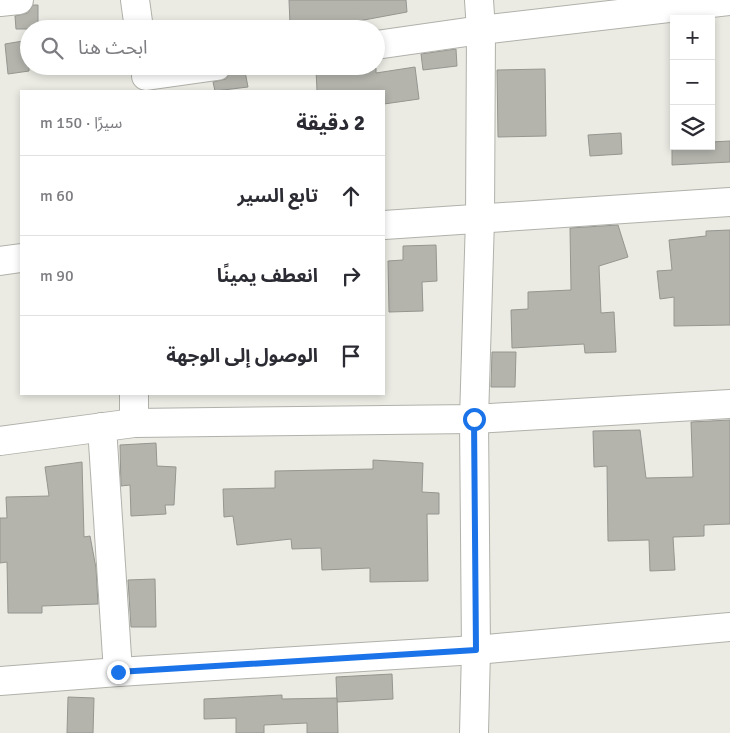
<!DOCTYPE html>
<html lang="ar">
<head>
<meta charset="utf-8">
<style>
	:root { --surface:#fff; --page:#f7f7f7; --text:#2b2b33; --muted:#7c7c81; --line:#e1e1e2 }
	body { margin:0; font-family:Signika,"Noto Sans Arabic",sans-serif; background:var(--page); color:var(--text); direction:rtl }
	.controls { position:absolute; right:15px; top:15px; display:grid; overflow:hidden; border-radius:0px; box-shadow:0 2px 8px #0003 }
	.controls button { width:45px; height:45px; display:grid; place-items:center; padding:0; border:0; border-bottom:1px solid var(--line); background:var(--surface); color:var(--text); font:25px sans-serif }
	.stop { position:absolute; width:15px; height:15px; margin:-11px; border:4px solid #1a73e8; border-radius:50%; background:#fff }
	.stop.end { background:#1a73e8; border-color:#fff; box-shadow:0 1px 5px #0008 }
	.list { margin:0; padding:0; list-style:none }
	h2 { display:flex; justify-content:space-between; align-items:center; height:65px; margin:0; padding:0 20px; font-size:21px }
	h2 small { font-size:16px; font-weight:400; color:var(--muted) }
	.list li { display:grid; grid-template-columns:32px 1fr auto; gap:15px; align-items:center; box-sizing:border-box; height:80px; padding:0 20px; border-top:1px solid var(--line) }
	.list b { display:block; font-size:19px; white-space:nowrap }
	.list em { font-size:16px; font-style:normal; color:var(--muted) }
	.icon { flex:none; width:28px; height:28px; fill:none; stroke:currentColor; stroke-width:2; stroke-linecap:round; stroke-linejoin:round }
	.map { position:relative; flex:none; width:730px; height:733px; overflow:hidden; direction:ltr }
	.search { position:absolute; background:var(--surface); box-shadow:0 2px 8px #0003; left:20px; top:20px; width:365px; height:55px; display:flex; align-items:center; gap:12px; box-sizing:border-box; padding:0 18px; border-radius:28px; color:var(--muted); font-size:19px }
	.panel { position:absolute; background:var(--surface); box-shadow:0 2px 8px #0003; left:20px; top:90px; width:365px; height:305px; border-radius:0px; direction:rtl }
	.map>svg:first-child { display:block }
	.building { fill:#b4b4ad; stroke:#969690 }
	.lines { fill:none; stroke-linecap:round; stroke-linejoin:round }
	.minor-casing { stroke:#b1b1ab; stroke-width:30 }
	.minor { stroke:#fff; stroke-width:28 }
	.route { stroke:#1a73e8; stroke-width:6 }
</style>
</head>
<body>
<div class="map">
<svg width="730" height="733" viewBox="0 0 730 733">
	<rect width="100%" height="100%" fill="#ebebe4"/>
	<g class="building">
		<path d="M 289,0 L 406,0 L 407,12 L 353,22 L 290,24 Z"/>
		<path d="M 33,5 L 38,5 L 38,29 L 16,29 L 15,16 L 28,13 Z"/>
		<path d="M 29,40 L 29,71 L 8,74 L 5,44 Z"/>
		<path d="M 456,49 L 457,66 L 423,70 L 421,54 Z"/>
		<path d="M 244,66 L 248,87 L 215,91 L 213,82 L 226,79 L 232,69 Z"/>
		<path d="M 415,67 L 419,99 L 384,104 L 384,91 L 317,91 L 316,69 L 376,68 L 376,73 Z"/>
		<path d="M 545,69 L 546,136 L 498,137 L 497,70 Z"/>
		<path d="M 621,133 L 622,154 L 590,156 L 588,135 Z"/>
		<path d="M 730,141 L 730,162 L 672,165 L 672,144 L 674,144 L 674,146 L 711,146 L 711,142 Z"/>
		<path d="M 618,225 L 628,257 L 599,266 L 601,313 L 614,312 L 616,352 L 585,353 L 584,344 L 512,348 L 511,310 L 528,309 L 528,292 L 571,290 L 570,228 Z"/>
		<path d="M 730,230 L 730,325 L 674,326 L 674,297 L 660,299 L 657,271 L 672,270 L 669,240 L 706,236 L 706,231 Z"/>
		<path d="M 436,245 L 437,281 L 422,282 L 423,311 L 389,312 L 388,261 L 403,260 L 403,246 Z"/>
		<path d="M 492,352 L 516,352 L 515,387 L 491,387 Z"/>
		<path d="M 730,420 L 730,524 L 704,525 L 704,536 L 673,537 L 675,570 L 650,571 L 649,540 L 608,541 L 607,466 L 594,467 L 593,431 L 640,430 L 646,478 L 693,477 L 691,422 Z"/>
		<path d="M 156,443 L 157,466 L 176,467 L 174,505 L 165,505 L 166,514 L 131,516 L 130,485 L 121,486 L 120,445 Z"/>
		<path d="M 373,460 L 423,463 L 422,492 L 439,493 L 439,514 L 427,514 L 428,581 L 370,582 L 370,568 L 322,570 L 321,548 L 292,549 L 291,539 L 237,545 L 233,516 L 224,517 L 223,489 L 275,488 L 275,471 L 373,469 Z"/>
		<path d="M 82,462 L 84,537 L 90,536 L 96,568 L 98,604 L 42,606 L 42,613 L 8,613 L 7,562 L 0,563 L 0,518 L 7,518 L 6,497 L 49,496 L 45,467 Z"/>
		<path d="M 155,579 L 156,627 L 131,627 L 128,580 Z"/>
		<path d="M 392,674 L 393,699 L 337,702 L 336,677 Z"/>
		<path d="M 282,695 L 282,699 L 337,698 L 338,733 L 307,733 L 307,723 L 264,725 L 264,733 L 236,733 L 236,718 L 204,719 L 204,699 Z"/>
		<path d="M 68,697 L 94,698 L 93,733 L 67,733 Z"/>
	</g>
	<g class="lines">
		<g class="minor-casing">
			<g id="minor">
				<path d="M 135,0 L 139,29"/>
				<path d="M 0,2 L 19,0"/>
				<path d="M 376,45 L 481,30 L 730,1"/>
				<path d="M 146,76 L 217,66"/>
				<path d="M 384,225 L 730,202"/>
				<path d="M 0,261 L 21,258"/>
				<path d="M 134,423 L 134,394"/>
				<path d="M 102,427 L 118,672"/>
				<path d="M 0,441 L 134,423 L 474,419 L 730,404"/>
				<path d="M 0,681 L 118,672 L 476,650 L 730,627"/>
				<path d="M 474,733 L 476,650 L 474,419 L 480,219 L 481,30 L 479,0"/>
			</g>
		</g>
		<use href="#minor" class="minor"/>
	</g>
	<g class="lines">
		<path class="route" d="M 118,672 L 476,650 L 474,419"/>
	</g>
</svg>
<div class="controls">
<button>+</button>
<button>−</button>
<button><svg class="icon" aria-label="layers" viewBox="0 0 24 24"><path d="M12 4l9 5-9 5-9-5zM3 14l9 5 9-5"/></svg></button>
</div>
<div class="stop" style="left:474px;top:419px"></div>
<div class="stop end" style="left:118px;top:672px"></div>
<div class="search"><svg class="icon" aria-label="search" viewBox="0 0 24 24"><circle cx="10" cy="10" r="6"/><path d="M15 15l6 6"/></svg>ابحث هنا</div>
<section class="panel">
<h2>2 دقيقة<small>سيرًا · 150 m</small></h2>
<ul class="list">
<li><svg class="icon" aria-label="ahead" viewBox="0 0 24 24"><path d="M12 20V5M6 11l6-6 6 6"/></svg><div><b>تابع السير</b></div><em>60 m</em></li>
<li><svg class="icon" aria-label="right" viewBox="0 0 24 24"><path d="M7 20v-9h11M14 6l5 5-5 5"/></svg><div><b>انعطف يمينًا</b></div><em>90 m</em></li>
<li><svg class="icon" aria-label="arrive" viewBox="0 0 24 24"><path d="M6 21V4h12l-3 4 3 4H6"/></svg><div><b>الوصول إلى الوجهة</b></div></li>
</ul>
</section>
</div>
</body>
</html>
